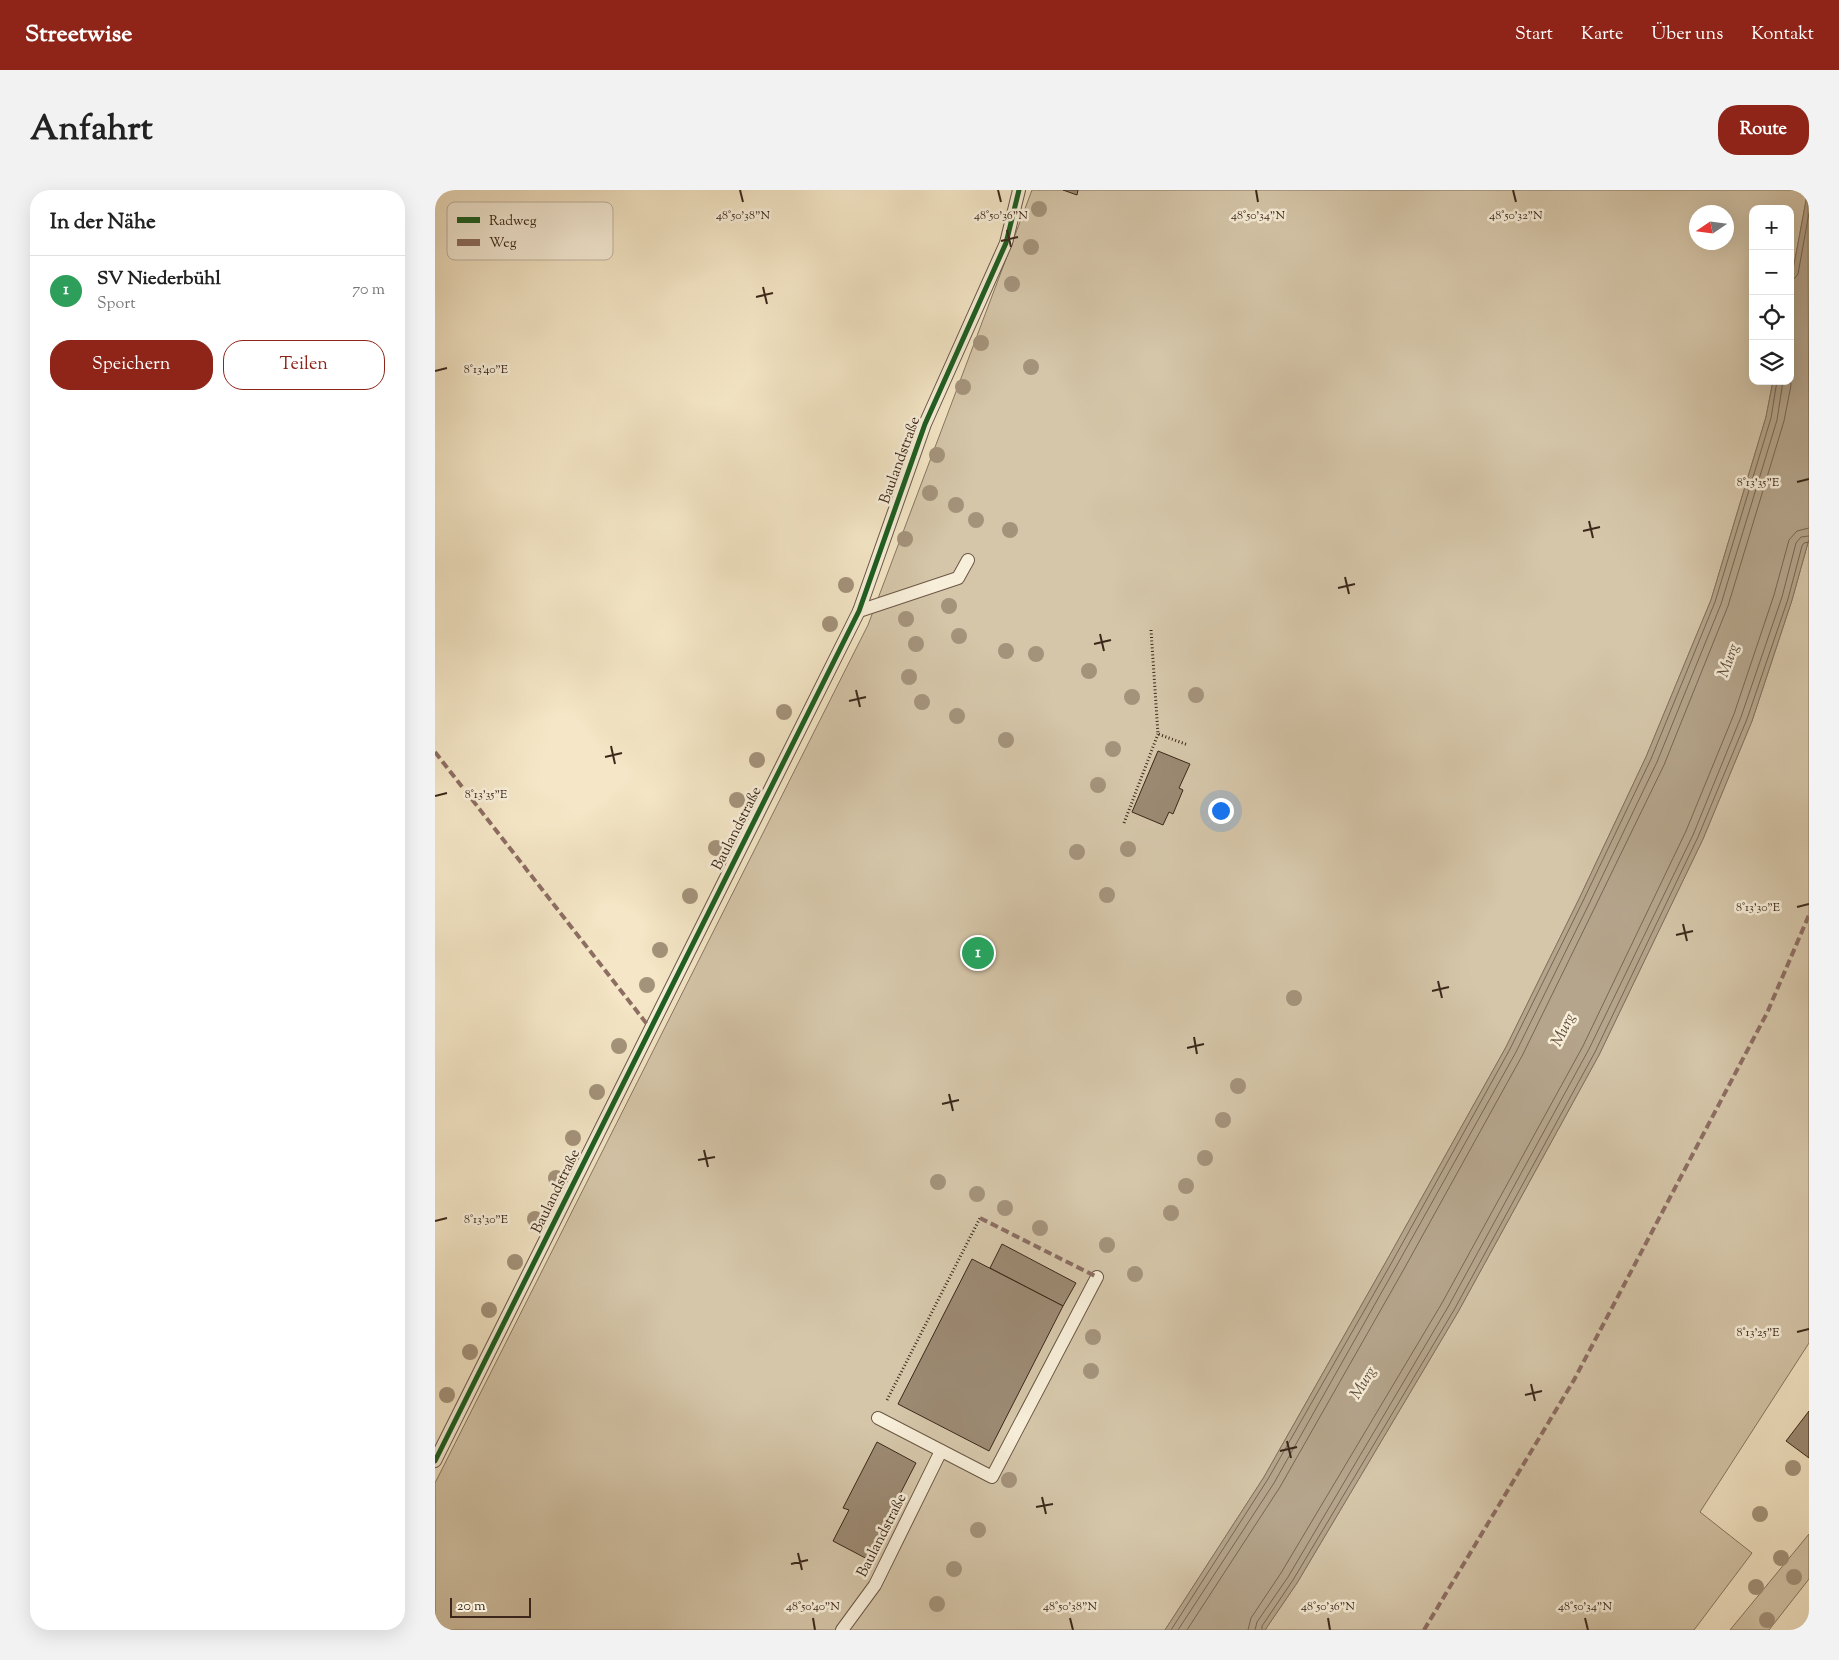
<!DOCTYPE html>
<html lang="de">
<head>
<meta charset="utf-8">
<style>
	:root { --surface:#fff; --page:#f2f2f2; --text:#222; --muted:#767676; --line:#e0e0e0; --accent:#8f2418 }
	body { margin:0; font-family:"Sorts Mill Goudy",serif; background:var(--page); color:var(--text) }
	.controls { position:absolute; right:15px; top:15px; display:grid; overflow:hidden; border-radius:10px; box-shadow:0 5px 20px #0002 }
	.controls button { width:45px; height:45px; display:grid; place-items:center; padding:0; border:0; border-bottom:1px solid var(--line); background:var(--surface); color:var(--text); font:25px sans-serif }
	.compass { position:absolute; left:1254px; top:15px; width:45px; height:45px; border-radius:50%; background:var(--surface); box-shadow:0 5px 20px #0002; rotate:257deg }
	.scale { position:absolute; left:15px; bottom:12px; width:81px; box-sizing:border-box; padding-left:5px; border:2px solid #3c271a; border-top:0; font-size:14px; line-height:18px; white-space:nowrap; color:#3c271a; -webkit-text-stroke:4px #f8efda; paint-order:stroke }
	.you { position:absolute; left:785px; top:620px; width:18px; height:18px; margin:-12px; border:4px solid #fff; border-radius:50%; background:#1a73e8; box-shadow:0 0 0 8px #1a73e833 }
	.badge { display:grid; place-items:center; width:32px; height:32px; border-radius:50%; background:var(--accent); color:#fff; font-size:16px; font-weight:700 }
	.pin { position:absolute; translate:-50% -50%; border:2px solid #fff; box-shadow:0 1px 5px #0006 }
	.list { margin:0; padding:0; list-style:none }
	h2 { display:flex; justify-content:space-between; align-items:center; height:65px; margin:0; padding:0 20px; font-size:21px }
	h2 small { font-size:16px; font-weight:400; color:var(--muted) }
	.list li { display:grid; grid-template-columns:32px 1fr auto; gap:15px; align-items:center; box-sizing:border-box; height:70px; padding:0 20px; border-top:1px solid var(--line) }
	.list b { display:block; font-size:19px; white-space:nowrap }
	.list p { margin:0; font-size:16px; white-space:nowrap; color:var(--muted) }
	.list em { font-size:16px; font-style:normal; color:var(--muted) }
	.actions { display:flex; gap:10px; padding:15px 20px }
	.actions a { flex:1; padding:11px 0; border:1px solid var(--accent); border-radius:20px; text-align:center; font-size:18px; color:var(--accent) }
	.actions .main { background:var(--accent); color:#fff }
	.icon { flex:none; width:28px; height:28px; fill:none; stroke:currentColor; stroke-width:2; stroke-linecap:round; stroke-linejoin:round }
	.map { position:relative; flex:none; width:1374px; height:1440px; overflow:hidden; border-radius:20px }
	header { display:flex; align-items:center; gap:30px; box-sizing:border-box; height:70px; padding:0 25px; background:var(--accent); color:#fff }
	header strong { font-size:24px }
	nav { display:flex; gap:28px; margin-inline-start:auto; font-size:18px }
	.intro { display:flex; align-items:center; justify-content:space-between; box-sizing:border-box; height:120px; padding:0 30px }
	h1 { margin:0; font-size:35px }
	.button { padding:12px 22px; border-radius:20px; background:var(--accent); color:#fff; font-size:18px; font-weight:700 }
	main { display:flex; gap:30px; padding:0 30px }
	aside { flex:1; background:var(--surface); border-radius:20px; box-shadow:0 5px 20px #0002 }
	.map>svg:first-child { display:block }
	.green { fill:#d5c6a9; stroke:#887662; fill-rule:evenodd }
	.water { fill:#b5a58c; stroke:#85735e }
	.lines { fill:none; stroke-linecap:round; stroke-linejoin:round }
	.shore { stroke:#786653; stroke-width:1 }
	.building { fill:#9c8a73; stroke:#3c271a }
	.service-casing { stroke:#6a5745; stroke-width:14 }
	.path { stroke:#3c271a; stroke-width:3; stroke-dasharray:1 2.5; stroke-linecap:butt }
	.service { stroke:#f8efda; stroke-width:12 }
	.quiet { stroke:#8d6e63; stroke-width:4; stroke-dasharray:8 4; stroke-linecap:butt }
	.cycleway-casing { stroke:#f8efda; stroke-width:8 }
	.cycleway { stroke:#1b5e20; stroke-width:5 }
	.tree { fill:#a4937b }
	.ticks { fill:none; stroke:#3c271a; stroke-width:2 }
	.labels { text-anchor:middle; stroke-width:5; stroke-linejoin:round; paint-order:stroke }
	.street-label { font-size:15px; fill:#3c271a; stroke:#f8efda }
	.water-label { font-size:16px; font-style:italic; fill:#604d3c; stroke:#f8efda }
	.key { fill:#f8efda; stroke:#c0b3a0; stroke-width:1 }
	.key-label { font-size:14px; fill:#3c271a }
	.ticks-label { font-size:12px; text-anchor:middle; fill:#3c271a; stroke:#f8efda; stroke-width:5; stroke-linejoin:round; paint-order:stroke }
</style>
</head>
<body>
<header>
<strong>Streetwise</strong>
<nav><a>Start</a><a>Karte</a><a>Über uns</a><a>Kontakt</a></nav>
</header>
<div class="intro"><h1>Anfahrt</h1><a class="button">Route</a></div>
<main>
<aside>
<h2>In der Nähe<small></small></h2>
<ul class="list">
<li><span class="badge" style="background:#2e9e5b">1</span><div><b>SV Niederbühl</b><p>Sport</p></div><em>70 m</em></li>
</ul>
<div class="actions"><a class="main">Speichern</a><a>Teilen</a></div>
</aside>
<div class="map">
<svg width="1374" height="1440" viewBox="0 0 1374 1440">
	<rect width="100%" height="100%" fill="#f4e6c6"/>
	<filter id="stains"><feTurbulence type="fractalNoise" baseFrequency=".004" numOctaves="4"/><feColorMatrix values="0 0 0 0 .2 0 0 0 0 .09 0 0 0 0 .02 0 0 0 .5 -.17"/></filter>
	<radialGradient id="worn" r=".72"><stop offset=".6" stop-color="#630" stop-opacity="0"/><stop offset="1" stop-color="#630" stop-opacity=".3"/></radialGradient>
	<g class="green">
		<path d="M 597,0 L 1373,0 L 1355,96 L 1355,19 L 1318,19 L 1318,191 L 1338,191 L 1331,227 L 1276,410 L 1211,567 L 1144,709 L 1071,857 L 952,1070 L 829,1287 L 730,1440 L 0,1440 L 0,1293 L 433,435 ZM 1262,22 L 1292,22 L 1292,52 L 1262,52 Z"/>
		<path d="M 1374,349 L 1374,1153 L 1265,1322 L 1317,1363 L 1259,1440 L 830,1440 L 862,1393 L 1023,1122 L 1164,865 L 1268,649 L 1317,531 L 1357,410 Z"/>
		<path d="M 1374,1344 L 1374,1389 L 1334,1440 L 1295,1440 Z"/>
	</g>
	<path class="water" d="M 1373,0 L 1374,349 L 1357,410 L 1317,531 L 1268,649 L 1164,865 L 1023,1122 L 862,1393 L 830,1440 L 730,1440 L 829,1287 L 952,1070 L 1071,857 L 1144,709 L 1211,567 L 1276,410 L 1331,227 L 1338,191 L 1355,191 L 1355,96 Z"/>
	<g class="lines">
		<g class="shore">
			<path d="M 1355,89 L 1360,88 L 1363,84 L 1374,23"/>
			<path d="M 736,1440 L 833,1289 L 957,1072 L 1075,859 L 1148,711 L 1216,569 L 1280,412 L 1336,228 L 1342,191"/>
			<path d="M 743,1440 L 839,1293 L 962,1075 L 1081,862 L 1154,714 L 1222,572 L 1286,414 L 1342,230 L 1348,191"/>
			<path d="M 752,1440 L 845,1297 L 969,1079 L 1087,866 L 1160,717 L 1229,575 L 1293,416 L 1349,231 L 1356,195 L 1355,187"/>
			<path d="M 813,1440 L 816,1428 L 846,1383 L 1007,1113 L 1148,856 L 1251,641 L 1299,524 L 1339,405 L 1354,350 L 1362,341 L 1374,338"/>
			<path d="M 820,1440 L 822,1432 L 853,1387 L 1013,1117 L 1154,859 L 1258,645 L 1306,527 L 1347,407 L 1361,353 L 1366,347 L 1374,346"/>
			<path d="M 827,1440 L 827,1436 L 858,1390 L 1019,1120 L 1160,862 L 1263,647 L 1312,529 L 1353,409 L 1367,356 L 1369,353 L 1374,352"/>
		</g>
	</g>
	<g class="building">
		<path d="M 628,0 L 643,0 L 642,5 Z"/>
		<path d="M 723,561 L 755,574 L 744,598 L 748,600 L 738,624 L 734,622 L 728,635 L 697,622 Z"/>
		<path d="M 567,1054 L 641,1093 L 628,1116 L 555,1078 Z"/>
		<path d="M 537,1069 L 628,1116 L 554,1261 L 463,1214 Z"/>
		<path d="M 1374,1221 L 1374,1268 L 1351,1251 Z"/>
		<path d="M 442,1252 L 481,1273 L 449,1335 L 455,1338 L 438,1372 L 398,1351 L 414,1320 L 408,1318 Z"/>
	</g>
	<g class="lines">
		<g class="service-casing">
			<g id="service">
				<path d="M 424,421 L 523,388 L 533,370"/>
				<path d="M 443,1228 L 557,1287 L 662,1087"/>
				<path d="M 0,1271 L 424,421 L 490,234 L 571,53 L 584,0"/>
				<path d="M 407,1440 L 440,1395 L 506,1261"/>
			</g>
		</g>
		<g class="path">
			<path d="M 716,440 L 723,544 L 753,555"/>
			<path d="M 689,633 L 723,544"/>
			<path d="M 452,1210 L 545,1028"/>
		</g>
		<use href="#service" class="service"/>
		<g class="quiet">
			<path d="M 0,562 L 215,838"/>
			<path d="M 545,1028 L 662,1087"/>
			<path d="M 989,1440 L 1139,1190 L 1332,823 L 1374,725"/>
		</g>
		<g class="cycleway-casing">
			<path id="cycleway" d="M 0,1271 L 424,421 L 490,234 L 571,53 L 584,0"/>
		</g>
		<use href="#cycleway" class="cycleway"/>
	</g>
	<g class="tree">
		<circle cx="604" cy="19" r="8"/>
		<circle cx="596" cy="57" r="8"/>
		<circle cx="577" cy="94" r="8"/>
		<circle cx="546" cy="153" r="8"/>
		<circle cx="596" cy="177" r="8"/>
		<circle cx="528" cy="197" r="8"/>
		<circle cx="502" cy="265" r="8"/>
		<circle cx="495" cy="303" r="8"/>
		<circle cx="521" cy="315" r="8"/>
		<circle cx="541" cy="330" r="8"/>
		<circle cx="575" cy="340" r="8"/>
		<circle cx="470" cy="349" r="8"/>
		<circle cx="411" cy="395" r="8"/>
		<circle cx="514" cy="416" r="8"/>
		<circle cx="471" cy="429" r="8"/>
		<circle cx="395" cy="434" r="8"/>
		<circle cx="524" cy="446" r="8"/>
		<circle cx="481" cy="454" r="8"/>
		<circle cx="571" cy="461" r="8"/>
		<circle cx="601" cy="464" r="8"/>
		<circle cx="654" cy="481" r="8"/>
		<circle cx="474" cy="487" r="8"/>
		<circle cx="761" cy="505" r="8"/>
		<circle cx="697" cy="507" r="8"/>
		<circle cx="487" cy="512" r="8"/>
		<circle cx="349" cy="522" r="8"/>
		<circle cx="522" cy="526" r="8"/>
		<circle cx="571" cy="550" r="8"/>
		<circle cx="678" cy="559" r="8"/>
		<circle cx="322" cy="570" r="8"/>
		<circle cx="663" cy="595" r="8"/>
		<circle cx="302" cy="610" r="8"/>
		<circle cx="281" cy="658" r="8"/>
		<circle cx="693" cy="659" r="8"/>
		<circle cx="642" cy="662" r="8"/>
		<circle cx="672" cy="705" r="8"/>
		<circle cx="255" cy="706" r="8"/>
		<circle cx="225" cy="760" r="8"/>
		<circle cx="212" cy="795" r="8"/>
		<circle cx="859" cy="808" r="8"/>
		<circle cx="184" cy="856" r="8"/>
		<circle cx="803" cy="896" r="8"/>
		<circle cx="162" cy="902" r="8"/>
		<circle cx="788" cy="930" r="8"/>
		<circle cx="138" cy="948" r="8"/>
		<circle cx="770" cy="968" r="8"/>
		<circle cx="121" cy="988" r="8"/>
		<circle cx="503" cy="992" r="8"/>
		<circle cx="751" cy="996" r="8"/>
		<circle cx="542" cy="1004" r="8"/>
		<circle cx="570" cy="1018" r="8"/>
		<circle cx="736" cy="1023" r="8"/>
		<circle cx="100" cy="1029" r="8"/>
		<circle cx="605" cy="1038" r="8"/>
		<circle cx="672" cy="1055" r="8"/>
		<circle cx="80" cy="1072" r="8"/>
		<circle cx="700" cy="1084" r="8"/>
		<circle cx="54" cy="1120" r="8"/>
		<circle cx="658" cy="1147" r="8"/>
		<circle cx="35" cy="1162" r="8"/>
		<circle cx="656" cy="1181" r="8"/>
		<circle cx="12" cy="1205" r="8"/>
		<circle cx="1358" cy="1278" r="8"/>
		<circle cx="574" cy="1290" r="8"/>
		<circle cx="1325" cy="1324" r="8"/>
		<circle cx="543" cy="1340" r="8"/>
		<circle cx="1346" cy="1368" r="8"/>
		<circle cx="519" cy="1379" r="8"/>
		<circle cx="1359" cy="1387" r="8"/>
		<circle cx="1321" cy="1397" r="8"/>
		<circle cx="502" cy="1414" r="8"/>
		<circle cx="1332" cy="1430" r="8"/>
	</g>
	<path class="ticks" d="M 305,0 L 308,12M 563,0 L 566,12M 821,0 L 823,12M 1078,0 L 1081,12M 572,40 L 576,57M 566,51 L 583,47M 328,97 L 332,114M 321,107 L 338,103M 0,181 L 12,178M 1362,292 L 1374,289M 1154,331 L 1158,348M 1148,341 L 1165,337M 910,387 L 914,404M 903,398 L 920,394M 665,444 L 669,461M 659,454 L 676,450M 421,500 L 425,517M 414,511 L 431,507M 176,556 L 180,574M 170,567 L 187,563M 0,606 L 12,603M 1362,717 L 1374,714M 1248,734 L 1252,751M 1241,745 L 1258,741M 1003,791 L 1007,808M 997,801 L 1014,797M 759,847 L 762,864M 752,858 L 769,854M 514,904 L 518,921M 507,914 L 524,910M 269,960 L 273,977M 263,970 L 280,967M 0,1031 L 12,1028M 1362,1142 L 1374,1139M 1096,1194 L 1100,1211M 1090,1205 L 1107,1201M 852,1251 L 856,1268M 845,1261 L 862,1257M 607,1307 L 611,1324M 601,1317 L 618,1314M 363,1363 L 367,1380M 356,1374 L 373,1370M 378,1428 L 380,1440M 635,1428 L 638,1440M 893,1428 L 895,1440M 1150,1428 L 1153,1440"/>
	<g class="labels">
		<g class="street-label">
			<text transform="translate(464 270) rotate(-70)" y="5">Baulandstraße</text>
			<text transform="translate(301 638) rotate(-63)" y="5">Baulandstraße</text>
			<text transform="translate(120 1001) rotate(-64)" y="5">Baulandstraße</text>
			<text transform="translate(446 1345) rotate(-63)" y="5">Baulandstraße</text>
		</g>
		<g class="water-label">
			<text transform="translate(1292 470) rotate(-70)" y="6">Murg</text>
			<text transform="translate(1127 839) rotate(-64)" y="6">Murg</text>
			<text transform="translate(927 1192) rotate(-58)" y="6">Murg</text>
		</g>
	</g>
	<rect x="12" y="12" width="166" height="58" rx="8" class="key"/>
	<rect x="22" y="27" width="23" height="6" fill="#1b5e20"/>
	<rect x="22" y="49" width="23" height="7" fill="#8d6e63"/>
	<g class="key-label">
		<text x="54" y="35">Radweg</text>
		<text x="54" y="57">Weg</text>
	</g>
	<g class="ticks-label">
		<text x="308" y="29">48°50'38"N</text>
		<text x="566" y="29">48°50'36"N</text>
		<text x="823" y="29">48°50'34"N</text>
		<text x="1081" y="29">48°50'32"N</text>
		<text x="51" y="183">8°13'40"E</text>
		<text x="1323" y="296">8°13'35"E</text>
		<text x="51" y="608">8°13'35"E</text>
		<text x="1323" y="721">8°13'30"E</text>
		<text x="51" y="1033">8°13'30"E</text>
		<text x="1323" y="1146">8°13'25"E</text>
		<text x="378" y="1420">48°50'40"N</text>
		<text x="635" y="1420">48°50'38"N</text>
		<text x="893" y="1420">48°50'36"N</text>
		<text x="1150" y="1420">48°50'34"N</text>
	</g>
	<rect width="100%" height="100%" filter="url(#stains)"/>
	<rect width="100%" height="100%" fill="url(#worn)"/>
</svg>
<div class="controls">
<button>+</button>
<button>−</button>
<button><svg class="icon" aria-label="locate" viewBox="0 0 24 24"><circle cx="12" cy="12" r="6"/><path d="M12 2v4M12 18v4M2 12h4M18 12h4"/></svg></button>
<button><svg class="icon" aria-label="layers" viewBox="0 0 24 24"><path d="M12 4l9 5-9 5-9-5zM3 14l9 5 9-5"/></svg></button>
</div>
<svg class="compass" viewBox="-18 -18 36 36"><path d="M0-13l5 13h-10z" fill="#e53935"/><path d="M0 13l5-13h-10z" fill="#767676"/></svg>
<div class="scale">20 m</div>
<div class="you"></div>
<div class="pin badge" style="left:543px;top:763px;background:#2e9e5b">1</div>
</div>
</main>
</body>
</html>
